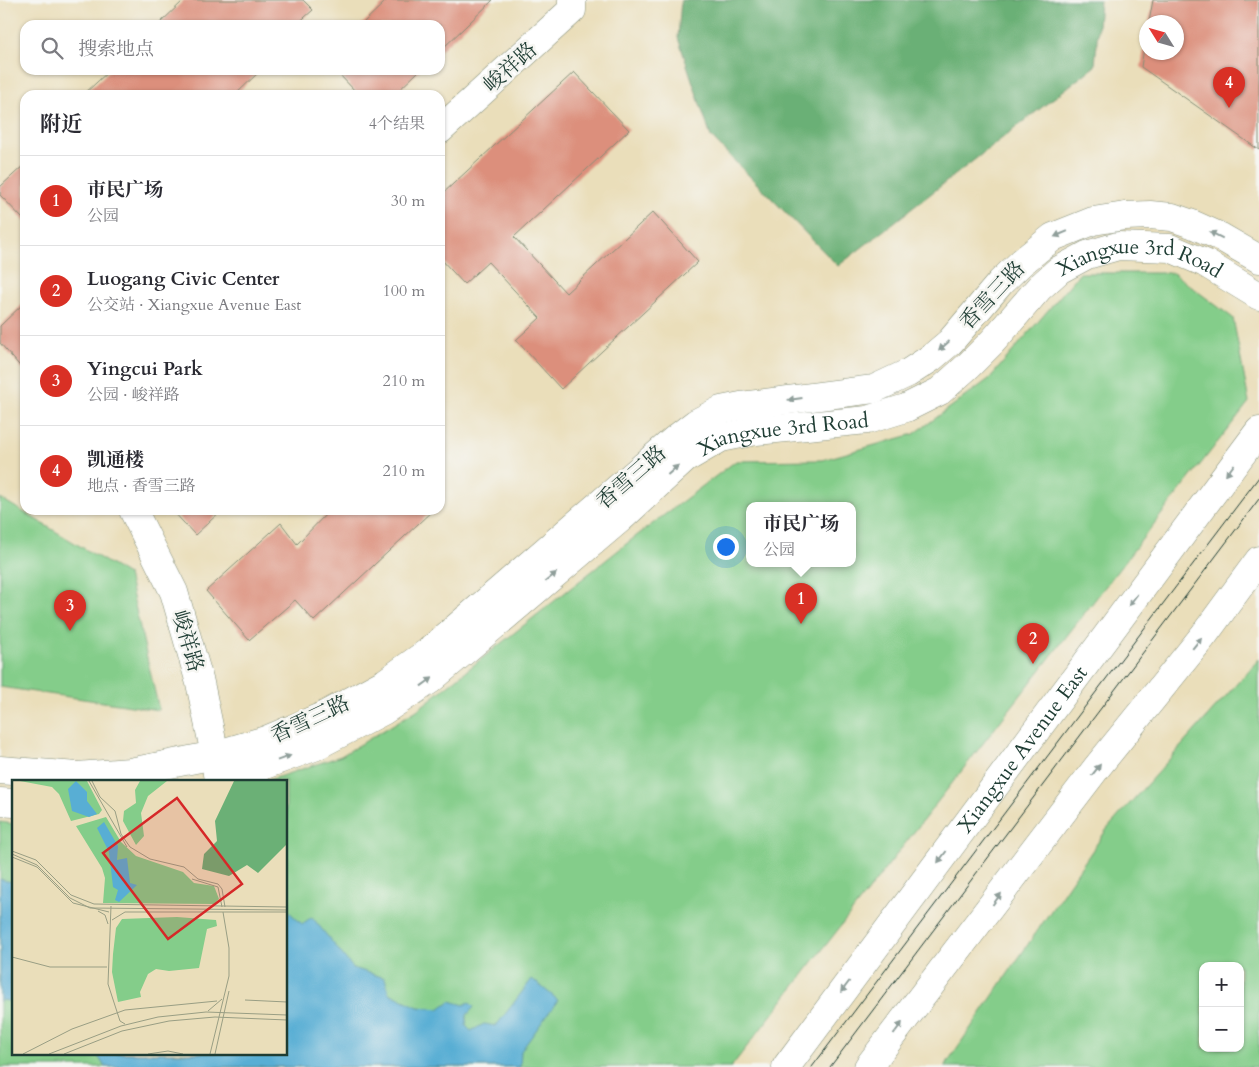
<!DOCTYPE html>
<html lang="zh">
<head>
<meta charset="utf-8">
<style>
	:root { --surface:#fff; --page:#f2f2f3; --text:#2b2b33; --muted:#7c7c81; --line:#e1e1e2; --accent:#d93025 }
	body { margin:0; font-family:Cardo,"Noto Serif SC",serif; background:var(--page); color:var(--text) }
	.controls { position:absolute; right:15px; bottom:15px; display:grid; overflow:hidden; border-radius:10px; box-shadow:0 1px 4px #0004 }
	.controls button { width:45px; height:45px; display:grid; place-items:center; padding:0; border:0; border-bottom:1px solid var(--line); background:var(--surface); color:var(--text); font:25px sans-serif }
	.compass { position:absolute; left:1139px; top:15px; width:45px; height:45px; border-radius:50%; background:var(--surface); box-shadow:0 1px 4px #0004; rotate:307deg }
	.you { position:absolute; left:725px; top:546px; width:18px; height:18px; margin:-12px; border:4px solid #fff; border-radius:50%; background:#1a73e8; box-shadow:0 0 0 8px #1a73e833 }
	.badge { display:grid; place-items:center; width:32px; height:32px; border-radius:50%; background:var(--accent); color:#fff; font-size:16px; font-weight:700 }
	.pin { position:absolute; translate:-50% -41px; filter:drop-shadow(0 1px 2px #0008) }
	.pin::after { content:''; position:absolute; top:26px; width:18px; height:15px; background:inherit; clip-path:polygon(0 0,100% 0,50% 100%) }
	.popup { position:absolute; left:746px; top:502px; width:110px; height:65px; box-sizing:border-box; display:grid; place-content:center; border-radius:10px; background:var(--surface); filter:drop-shadow(0 1px 4px #0005); font-size:16px; white-space:nowrap; color:var(--muted) }
	.popup b { font-size:19px; color:var(--text) }
	.popup::after { content:''; position:absolute; left:50%; top:100%; margin-left:-10px; border:10px solid transparent; border-top-color:var(--surface) }
	.list { margin:0; padding:0; list-style:none }
	h2 { display:flex; justify-content:space-between; align-items:center; height:65px; margin:0; padding:0 20px; font-size:21px }
	h2 small { font-size:16px; font-weight:400; color:var(--muted) }
	.list li { display:grid; grid-template-columns:32px 1fr auto; gap:15px; align-items:center; box-sizing:border-box; height:90px; padding:0 20px; border-top:1px solid var(--line) }
	.list b { display:block; font-size:19px; white-space:nowrap }
	.list p { margin:0; font-size:16px; white-space:nowrap; color:var(--muted) }
	.list em { font-size:16px; font-style:normal; color:var(--muted) }
	.icon { flex:none; width:28px; height:28px; fill:none; stroke:currentColor; stroke-width:2; stroke-linecap:round; stroke-linejoin:round }
	.map { position:relative; flex:none; width:1259px; height:1067px; overflow:hidden }
	.search { position:absolute; background:var(--surface); box-shadow:0 1px 4px #0004; left:20px; top:20px; width:425px; height:55px; display:flex; align-items:center; gap:12px; box-sizing:border-box; padding:0 18px; border-radius:15px; color:var(--muted); font-size:19px }
	.panel { position:absolute; background:var(--surface); box-shadow:0 1px 4px #0004; left:20px; top:90px; width:425px; height:425px; border-radius:15px }
	.map>svg:first-child { display:block }
	.green { fill:#84cd8a; stroke:#52855f; fill-rule:evenodd }
	.forest { fill:#6bb076; stroke:#457655 }
	.water { fill:#58aed4; stroke:#3c7684 }
	.building { fill:#dc8f7c }
	.lines { fill:none; stroke-linecap:round; stroke-linejoin:round }
	.minor-casing { stroke:#848e77; stroke-width:29 }
	.major-casing { stroke:#848e77; stroke-width:29 }
	.minor { stroke:#fff; stroke-width:28 }
	.major { stroke:#fff; stroke-width:28 }
	.tram { stroke:#1f3d34; stroke-width:1 }
	.oneway { fill:#8f9e9a }
	.labels { text-anchor:middle; stroke-width:5; stroke-linejoin:round; paint-order:stroke }
	.street-label { font-size:21px; fill:#1f3d34; stroke:#f6f6f2 }
	.inset-road { fill:none; stroke:#999e84; stroke-width:1 }
	.view { fill:#d62828; fill-opacity:0.15; stroke:#d62828; stroke-width:2.5 }
	.inset-edge { fill:none; stroke:#1f3d34; stroke-width:2.5 }
</style>
</head>
<body>
<div class="map">
<svg width="1259" height="1067" viewBox="0 0 1259 1067">
	<rect width="100%" height="100%" fill="#f6f6f2"/>
	<filter id="ink" filterUnits="userSpaceOnUse"><feTurbulence type="fractalNoise" baseFrequency=".02" numOctaves="2"/><feDisplacementMap in="SourceGraphic" scale="10" xChannelSelector="R" yChannelSelector="G"/><feConvolveMatrix kernelMatrix="1 2 1 2 8 2 1 2 1" color-interpolation-filters="sRGB"/></filter>
	<filter id="wash" filterUnits="userSpaceOnUse"><feTurbulence type="fractalNoise" baseFrequency=".0096" numOctaves="4" result="noise"/><feDisplacementMap in="SourceGraphic" scale="20" xChannelSelector="R" yChannelSelector="G"/><feGaussianBlur stdDeviation="1.12" result="paint"/><feColorMatrix in="noise" values="0 0 0 0 0 0 0 0 0 0 0 0 0 0 0 0 0 1.4 0 .05"/><feComposite in="paint" operator="in"/></filter>
	<g filter="url(#wash)">
		<rect width="100%" height="100%" fill="#eadeba"/>
		<g class="green">
			<path d="M 1080,273 L 1173,273 L 1233,318 L 1249,402 L 731,1067 L 0,1067 L 0,822 L 14,824 L 14,1053 L 286,1053 L 286,781 L 266,781 L 341,756 L 417,710 L 635,537 L 736,461 L 822,460 L 914,434 L 989,379 ZM 750,505 L 852,505 L 852,563 L 750,563 Z"/>
			<path d="M 0,498 L 128,575 L 159,710 L 0,687 Z"/>
			<path d="M 1259,659 L 1259,1067 L 944,1067 L 1107,829 ZM 1203,966 L 1240,966 L 1240,1048 L 1203,1048 Z"/>
		</g>
		<path class="forest" d="M 681,0 L 1100,0 L 1095,66 L 838,266 L 711,137 L 678,38 Z"/>
		<g class="water">
			<path d="M 0,879 L 7,881 L 14,882 L 14,1002 L 2,1000 L 0,1002 Z"/>
			<path d="M 286,909 L 302,924 L 312,917 L 353,968 L 385,978 L 389,993 L 418,1007 L 439,1009 L 450,1001 L 464,1005 L 469,1002 L 474,1007 L 467,1015 L 466,1026 L 471,1031 L 484,1024 L 496,1026 L 532,979 L 558,1000 L 521,1051 L 520,1067 L 105,1067 L 96,1053 L 286,1053 Z"/>
		</g>
		<g id="blocks">
			<g class="building">
				<path d="M 184,0 L 303,0 L 313,10 L 296,25 L 158,25 Z"/>
				<path d="M 387,0 L 493,0 L 440,51 L 440,25 L 361,25 Z"/>
				<path d="M 1153,0 L 1259,0 L 1259,150 L 1141,67 L 1146,35 L 1146,52 L 1176,52 L 1176,22 L 1149,22 Z"/>
				<path d="M 110,70 L 261,70 L 235,95 L 83,95 Z"/>
				<path d="M 335,70 L 420,70 L 394,95 L 359,95 Z"/>
				<path d="M 574,72 L 629,130 L 514,237 L 566,293 L 653,212 L 698,262 L 561,389 L 516,340 L 540,318 L 488,262 L 464,284 L 440,258 L 440,196 Z"/>
				<path d="M 25,164 L 25,221 L 0,195 L 0,187 Z"/>
				<path d="M 25,302 L 25,372 L 0,343 L 0,326 Z"/>
				<path d="M 172,510 L 222,510 L 195,535 Z"/>
				<path d="M 330,510 L 433,510 L 314,621 L 295,600 L 249,640 L 206,591 L 281,523 L 297,544 Z"/>
			</g>
		</g>
	</g>
	<g filter="url(#ink)">
		<use href="#blocks" fill-opacity="0" stroke="#848e77" stroke-width="1"/>
		<g class="lines">
			<g class="minor-casing">
				<g id="minor">
					<path d="M 440,130 L 572,10 L 572,0"/>
					<path d="M 133,510 L 174,592 L 200,683 L 215,755 L 217,774"/>
					<path d="M 0,770 L 77,776 L 130,772 L 215,755 L 266,740 L 321,717 L 386,682 L 428,652 L 674,440 L 696,423 L 721,410 L 741,406 L 874,389 L 908,373 L 931,358 L 950,342 L 1001,282 L 1022,262 L 1053,237 L 1093,221 L 1125,216 L 1150,215 L 1172,217 L 1192,224 L 1221,237 L 1259,259"/>
					<path id="s1" d="M 221,781 L 314,747 L 383,711 L 430,680 L 621,518 L 685,459 L 721,438 L 756,431 L 867,420 L 906,408 L 940,391 L 969,365 L 993,341 L 1039,288 L 1059,270 L 1087,255 L 1118,246 L 1170,248 L 1205,263 L 1259,296"/>
					<path d="M 0,802 L 14,803"/>
				</g>
			</g>
			<g class="major-casing">
				<g id="major">
					<path id="s2" d="M 786,1067 L 1259,431"/>
					<path d="M 868,1067 L 1098,766 L 1204,635 L 1259,560"/>
				</g>
			</g>
			<use href="#minor" class="minor"/>
			<use href="#major" class="major"/>
			<g class="tram">
				<path d="M 812,1067 L 1259,477"/>
				<path d="M 830,1067 L 1259,499"/>
			</g>
		</g>
		<defs><path id="oneway-solid" d="M-6-.8H1V-3.2L6.5 0L1 3.2V.8H-6Z" transform="scale(1.25)"/></defs>
		<g class="oneway">
			<use href="#oneway-solid" transform="translate(1061 234) rotate(157)"/>
			<use href="#oneway-solid" transform="translate(1216 235) rotate(-154)"/>
			<use href="#oneway-solid" transform="translate(944 346) rotate(138)"/>
			<use href="#oneway-solid" transform="translate(795 399) rotate(173)"/>
			<use href="#oneway-solid" transform="translate(673 470) rotate(-42)"/>
			<use href="#oneway-solid" transform="translate(1230 470) rotate(127)"/>
			<use href="#oneway-solid" transform="translate(551 577) rotate(-40)"/>
			<use href="#oneway-solid" transform="translate(1133 600) rotate(127)"/>
			<use href="#oneway-solid" transform="translate(1197 643) rotate(-51)"/>
			<use href="#oneway-solid" transform="translate(427 682) rotate(-36)"/>
			<use href="#oneway-solid" transform="translate(284 758) rotate(-20)"/>
			<use href="#oneway-solid" transform="translate(1096 770) rotate(-52)"/>
			<use href="#oneway-solid" transform="translate(942 857) rotate(127)"/>
			<use href="#oneway-solid" transform="translate(997 899) rotate(-53)"/>
			<use href="#oneway-solid" transform="translate(845 987) rotate(127)"/>
			<use href="#oneway-solid" transform="translate(898 1028) rotate(-53)"/>
		</g>
	</g>
	<g class="labels">
		<g class="street-label">
			<text transform="translate(510 67) rotate(-42)" y="7">峻祥路</text>
			<text dy="7" stroke="none"><textPath href="#s1" startOffset="1094">Xiangxue 3rd Road</textPath></text>
			<text transform="translate(992 295) rotate(-47)" y="7">香雪三路</text>
			<text dy="7" stroke="none"><textPath href="#s1" startOffset="674">Xiangxue 3rd Road</textPath></text>
			<text transform="translate(631 477) rotate(-41)" y="7">香雪三路</text>
			<text transform="translate(188 641) rotate(74)" y="7">峻祥路</text>
			<text transform="translate(310 719) rotate(-25)" y="7">香雪三路</text>
			<text dy="7" stroke="none"><textPath href="#s2" startOffset="396">Xiangxue Avenue East</textPath></text>
		</g>
	</g>
	<g transform="translate(12 780)">
		<rect width="275" height="275" fill="#eadeba"/>
		<path d="M 8,1 L 75,1 L 90,30 L 87,34 L 59,41 L 47,14 L 40,7 ZM 128,1 L 155,1 L 136,16 L 129,33 L 132,56 L 124,65 L 111,41 L 112,31 L 124,23 L 123,10 ZM 94,37 L 109,62 L 124,76 L 171,92 L 182,103 L 202,106 L 207,119 L 202,124 L 91,123 L 93,98 L 90,88 L 64,46 ZM 165,137 L 204,140 L 205,146 L 195,149 L 187,188 L 157,191 L 144,189 L 136,194 L 128,212 L 129,217 L 106,222 L 100,192 L 101,174 L 104,148 L 110,139 Z" fill="#84cd8a"/>
		<path d="M 222,1 L 275,1 L 275,64 L 246,93 L 235,85 L 217,96 L 190,89 L 192,74 L 205,61 L 203,41 Z" fill="#6bb076"/>
		<path d="M 64,1 L 75,12 L 75,21 L 85,34 L 77,37 L 60,31 L 56,9 ZM 92,42 L 106,66 L 105,80 L 115,78 L 118,103 L 125,105 L 107,122 L 103,120 L 106,110 L 101,107 L 97,72 L 85,48 Z" fill="#58aed4"/>
		<path class="inset-road" d="M 77,1 L 115,67M 80,1 L 88,17 L 103,31 L 109,54 L 118,67 L 138,79 L 172,87 L 186,99 L 206,104 L 210,109 L 213,127M 0,71 L 24,80 L 59,115 L 82,124 L 275,127M 0,74 L 25,85 L 58,118 L 78,128 L 275,130M 0,77 L 25,87 L 61,123 L 97,132M 180,99 L 206,107 L 210,127M 99,126 L 96,204 L 108,241 L 113,244M 86,131 L 93,135 L 96,144M 113,132 L 275,132M 100,140 L 113,132M 0,177 L 38,187 L 95,187M 233,220 L 275,222M 196,231 L 210,219M 11,274 L 60,249 L 113,230 L 205,221M 37,274 L 109,246 L 146,237 L 194,232 L 275,235M 52,274 L 110,251 L 157,241 L 203,237 L 275,240M 136,274 L 156,271 L 171,274M 198,274 L 217,196 L 217,168 L 211,132M 203,274 L 217,211"/>
		<path class="view" d="M 165,18 L 230,104 L 156,159 L 91,73 Z"/>
		<rect width="275" height="275" class="inset-edge"/>
	</g>
</svg>
<div class="controls">
<button>+</button>
<button>−</button>
</div>
<svg class="compass" viewBox="-18 -18 36 36"><path d="M0-13l5 13h-10z" fill="#e53935"/><path d="M0 13l5-13h-10z" fill="#7c7c81"/></svg>
<div class="you"></div>
<div class="pin badge" style="left:801px;top:624px">1</div>
<div class="popup"><b>市民广场</b>公园</div>
<div class="pin badge" style="left:1033px;top:664px">2</div>
<div class="pin badge" style="left:70px;top:631px">3</div>
<div class="pin badge" style="left:1229px;top:108px">4</div>
<div class="search"><svg class="icon" aria-label="search" viewBox="0 0 24 24"><circle cx="10" cy="10" r="6"/><path d="M15 15l6 6"/></svg>搜索地点</div>
<section class="panel">
<h2>附近<small>4个结果</small></h2>
<ul class="list">
<li><span class="badge">1</span><div><b>市民广场</b><p>公园</p></div><em>30 m</em></li>
<li><span class="badge">2</span><div><b>Luogang Civic Center</b><p>公交站 · Xiangxue Avenue East</p></div><em>100 m</em></li>
<li><span class="badge">3</span><div><b>Yingcui Park</b><p>公园 · 峻祥路</p></div><em>210 m</em></li>
<li><span class="badge">4</span><div><b>凯通楼</b><p>地点 · 香雪三路</p></div><em>210 m</em></li>
</ul>
</section>
</div>
</body>
</html>
